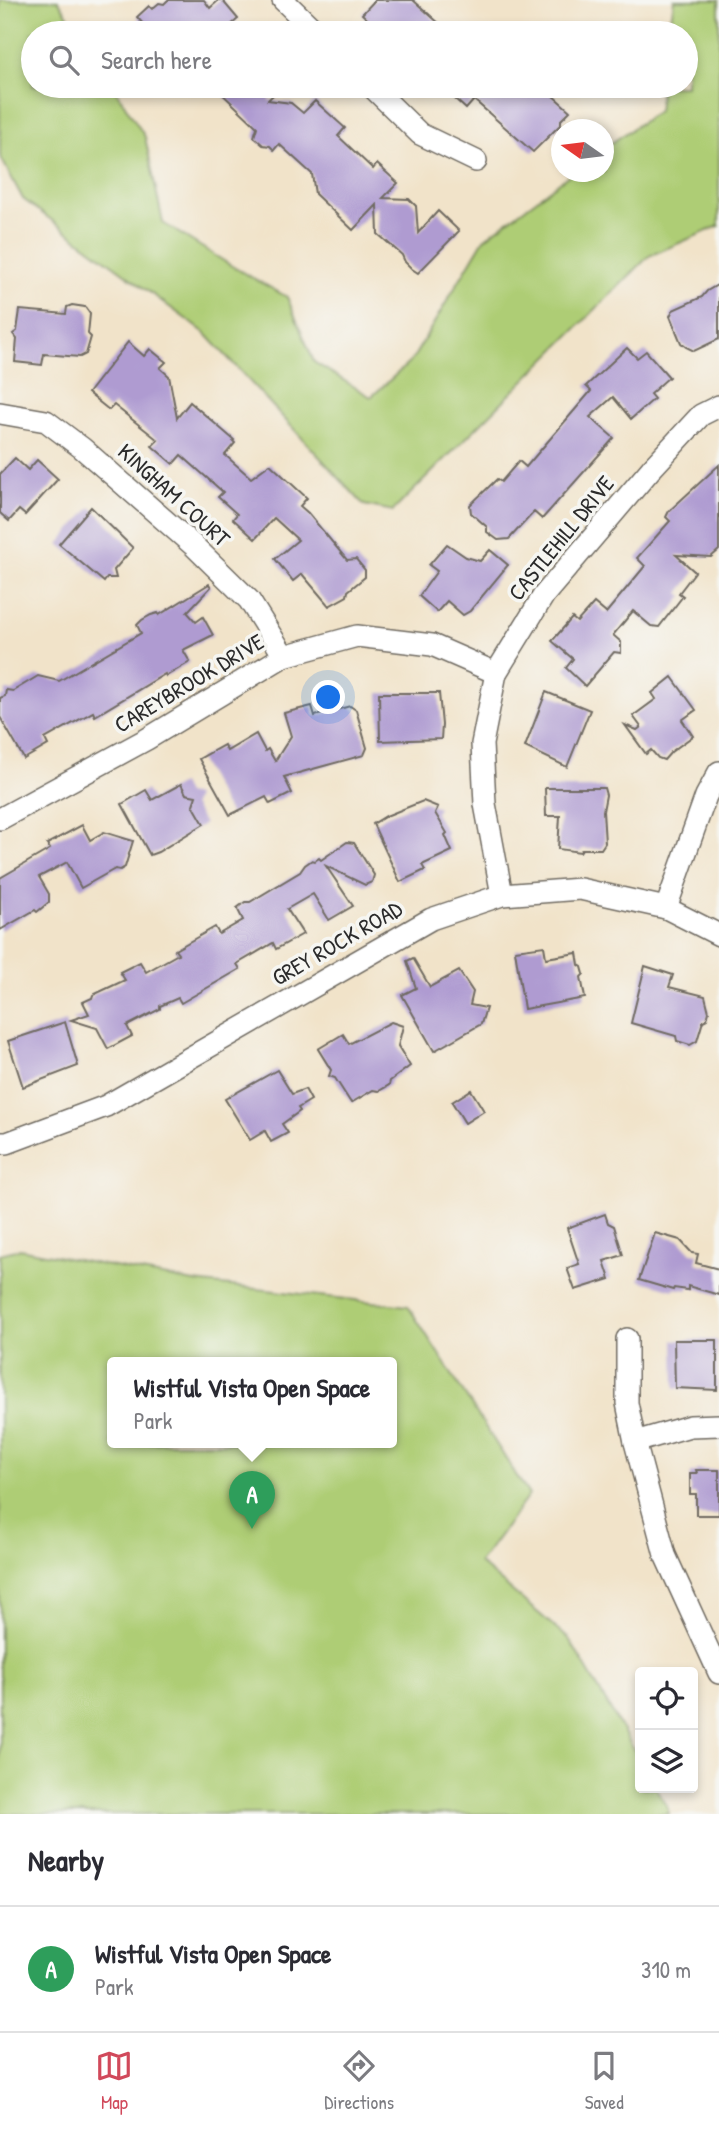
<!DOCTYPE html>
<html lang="en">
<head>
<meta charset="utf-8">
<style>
	:root { --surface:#fff; --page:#f7f7f7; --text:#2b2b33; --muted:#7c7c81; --line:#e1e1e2; --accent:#d1495b }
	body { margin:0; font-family:"Patrick Hand",sans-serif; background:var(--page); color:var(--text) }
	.controls { position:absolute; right:21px; bottom:21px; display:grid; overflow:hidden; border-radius:7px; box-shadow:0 4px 10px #0003 }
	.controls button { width:63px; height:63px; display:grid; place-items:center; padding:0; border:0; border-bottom:2px solid var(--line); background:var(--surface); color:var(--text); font:35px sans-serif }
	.compass { position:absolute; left:551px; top:119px; width:63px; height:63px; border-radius:50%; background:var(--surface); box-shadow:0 4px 10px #0003; rotate:284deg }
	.you { position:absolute; left:329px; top:698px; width:24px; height:24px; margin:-18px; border:5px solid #fff; border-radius:50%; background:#1a73e8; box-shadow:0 0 0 10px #1a73e833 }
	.badge { display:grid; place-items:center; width:46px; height:46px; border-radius:50%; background:var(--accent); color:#fff; font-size:23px; font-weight:700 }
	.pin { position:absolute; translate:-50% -58px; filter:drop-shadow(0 2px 4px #0008) }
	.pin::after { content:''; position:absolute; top:37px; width:24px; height:21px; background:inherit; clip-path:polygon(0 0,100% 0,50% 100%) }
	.popup { position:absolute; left:107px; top:1357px; width:290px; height:91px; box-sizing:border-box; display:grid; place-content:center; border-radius:7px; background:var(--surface); filter:drop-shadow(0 2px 5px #0005); font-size:23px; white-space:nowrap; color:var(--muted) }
	.popup b { font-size:26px; color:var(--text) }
	.popup::after { content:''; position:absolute; left:50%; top:100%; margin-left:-14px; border:14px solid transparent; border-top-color:var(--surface) }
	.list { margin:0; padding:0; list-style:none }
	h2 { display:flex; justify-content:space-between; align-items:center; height:91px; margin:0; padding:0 28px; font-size:30px }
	h2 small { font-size:23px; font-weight:400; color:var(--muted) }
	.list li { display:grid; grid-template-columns:46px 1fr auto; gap:21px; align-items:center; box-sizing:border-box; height:126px; padding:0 28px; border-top:2px solid var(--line) }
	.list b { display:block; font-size:26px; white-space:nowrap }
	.list p { margin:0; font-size:23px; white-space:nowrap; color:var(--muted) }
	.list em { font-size:23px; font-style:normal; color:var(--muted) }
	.icon { flex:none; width:38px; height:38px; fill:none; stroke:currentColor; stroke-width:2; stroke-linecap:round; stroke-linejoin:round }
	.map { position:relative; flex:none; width:719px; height:1814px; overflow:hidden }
	.search { position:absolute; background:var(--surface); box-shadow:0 4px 10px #0003; left:21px; right:21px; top:21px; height:77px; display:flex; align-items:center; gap:18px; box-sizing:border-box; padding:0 24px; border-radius:38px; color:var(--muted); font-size:26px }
	.sheet { height:217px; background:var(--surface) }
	nav { display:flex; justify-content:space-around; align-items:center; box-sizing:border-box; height:98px; border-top:2px solid var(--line); background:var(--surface); font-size:19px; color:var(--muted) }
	nav a { display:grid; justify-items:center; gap:4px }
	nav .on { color:var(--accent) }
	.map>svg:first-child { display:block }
	.green { fill:#aecd74; stroke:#6c7c50; stroke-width:2; fill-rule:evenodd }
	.building { fill:#af9bd1 }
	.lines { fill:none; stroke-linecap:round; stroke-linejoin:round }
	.minor-casing { stroke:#706b62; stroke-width:24 }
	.minor { stroke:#fff; stroke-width:21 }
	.labels { text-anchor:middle; stroke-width:7; stroke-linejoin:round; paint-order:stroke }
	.street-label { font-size:23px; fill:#2b2b2b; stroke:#f6f6f2 }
</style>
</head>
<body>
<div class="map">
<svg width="719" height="1814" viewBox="0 0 719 1814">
	<rect width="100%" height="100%" fill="#f6f6f2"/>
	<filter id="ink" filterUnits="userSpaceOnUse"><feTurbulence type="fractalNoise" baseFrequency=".0143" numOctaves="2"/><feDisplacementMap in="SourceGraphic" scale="14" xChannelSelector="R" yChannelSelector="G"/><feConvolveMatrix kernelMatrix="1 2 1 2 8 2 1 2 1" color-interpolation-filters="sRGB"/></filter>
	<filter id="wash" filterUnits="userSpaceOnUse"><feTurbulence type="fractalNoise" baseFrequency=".00686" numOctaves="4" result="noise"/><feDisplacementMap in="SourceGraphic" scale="28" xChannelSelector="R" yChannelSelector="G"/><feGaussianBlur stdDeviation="1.57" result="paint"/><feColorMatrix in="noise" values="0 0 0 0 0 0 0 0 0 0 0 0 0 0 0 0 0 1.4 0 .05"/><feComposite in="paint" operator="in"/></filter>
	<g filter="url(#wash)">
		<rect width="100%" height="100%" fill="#f1e3c9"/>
		<g class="green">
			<path d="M 0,0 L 58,0 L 79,33 L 33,33 L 33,86 L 113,86 L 145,137 L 163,223 L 235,268 L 287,297 L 314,362 L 371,397 L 412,360 L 484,239 L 573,172 L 604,172 L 604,148 L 658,111 L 661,86 L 686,86 L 686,33 L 669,33 L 674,0 L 719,0 L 719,226 L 649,256 L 393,511 L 364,505 L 205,333 L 23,199 L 0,156 Z"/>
			<path d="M 19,1249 L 194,1282 L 408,1306 L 529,1495 L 479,1563 L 569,1639 L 640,1760 L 640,1788 L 656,1788 L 667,1806 L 669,1814 L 0,1814 L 0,1254 ZM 112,1363 L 392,1363 L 392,1443 L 112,1443 Z"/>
		</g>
		<g id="blocks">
			<g class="building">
				<path d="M 168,0 L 204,0 L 210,8 L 219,0 L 222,0 L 238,19 L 222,33 L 151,33 L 137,17 L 149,6 L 152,9 L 159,3 L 164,4 Z"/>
				<path d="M 375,0 L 413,0 L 450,33 L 382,33 L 362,14 Z"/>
				<path d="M 214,86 L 282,86 L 268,100 L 291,103 L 303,113 L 315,101 L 345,128 L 338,136 L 373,169 L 377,164 L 398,183 L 383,198 L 409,199 L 416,206 L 418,233 L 438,211 L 459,231 L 418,273 L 412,269 L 405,262 L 402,255 L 378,234 L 377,205 L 353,230 L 315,194 L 312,174 L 279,144 L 274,150 L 270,146 L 263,145 L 254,137 L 257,127 Z"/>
				<path d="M 441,86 L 542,86 L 570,111 L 561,120 L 561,124 L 533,152 L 474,100 L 466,109 Z"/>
				<path d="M 719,284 L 719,339 L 694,351 L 686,347 L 681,343 L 670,316 L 673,310 L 702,297 L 707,291 Z"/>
				<path d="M 72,305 L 85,307 L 90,314 L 88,334 L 91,337 L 86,354 L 80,357 L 44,354 L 42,365 L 15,362 L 17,339 L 13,334 L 17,331 L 20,310 L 66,314 L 67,307 Z"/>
				<path d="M 128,342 L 144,356 L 150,349 L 166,362 L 160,368 L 169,376 L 177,418 L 190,402 L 234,440 L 233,441 L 235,443 L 225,455 L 251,478 L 270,464 L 307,498 L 300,506 L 308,513 L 347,560 L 356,559 L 365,570 L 365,577 L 348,591 L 347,596 L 329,606 L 302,574 L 293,581 L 275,559 L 298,540 L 274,518 L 255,539 L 233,519 L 237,514 L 218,497 L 223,492 L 181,455 L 173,464 L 152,446 L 158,440 L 114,405 L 109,410 L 88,393 Z"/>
				<path d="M 627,348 L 637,358 L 646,351 L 669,377 L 650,394 L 654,399 L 631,419 L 613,397 L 590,417 L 614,438 L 542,519 L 534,512 L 509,539 L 498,540 L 487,532 L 487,527 L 471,513 L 470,505 L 497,479 L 501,482 L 519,461 L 526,467 L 591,391 L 586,386 Z"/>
				<path d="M 15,458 L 28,470 L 37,460 L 58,479 L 25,515 L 19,510 L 9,521 L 0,513 L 0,474 Z"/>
				<path d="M 719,465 L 719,550 L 711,557 L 676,555 L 695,572 L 679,593 L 683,596 L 659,627 L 651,626 L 633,611 L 613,635 L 621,642 L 621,653 L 614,652 L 585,686 L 566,668 L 573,659 L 552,641 L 572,618 L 577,622 L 594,603 L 606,613 L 645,566 L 637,558 L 670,521 L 666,517 L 669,511 Z"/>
				<path d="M 91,507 L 133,548 L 114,570 L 116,578 L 107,578 L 104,582 L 59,544 Z"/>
				<path d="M 447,544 L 466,557 L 480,561 L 490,550 L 508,565 L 470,611 L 463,615 L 447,601 L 437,612 L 419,596 L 437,571 L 429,565 Z"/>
				<path d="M 209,584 L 211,587 L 187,612 L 196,622 L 203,617 L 213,635 L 183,650 L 190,662 L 166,676 L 165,674 L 95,716 L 93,712 L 45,739 L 48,745 L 24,759 L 0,717 L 0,698 L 5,696 L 6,690 L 13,691 L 38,676 L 59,681 L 141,633 L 137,625 L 142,620 L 151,615 L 158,613 L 159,615 Z"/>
				<path d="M 672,677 L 696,710 L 682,720 L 693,736 L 671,752 L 664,760 L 658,758 L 651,750 L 646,754 L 625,725 L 637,730 L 641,727 L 633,716 L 656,699 L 652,693 Z"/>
				<path d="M 546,692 L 590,710 L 567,767 L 525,747 Z"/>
				<path d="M 379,693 L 439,693 L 442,725 L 441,739 L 380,741 Z"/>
				<path d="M 312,706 L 315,716 L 350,706 L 356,710 L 367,748 L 364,755 L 284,777 L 292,793 L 270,804 L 266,797 L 230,815 L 199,759 L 224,745 L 227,751 L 256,734 L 265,751 L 268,749 L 275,761 L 291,736 L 284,713 Z"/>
				<path d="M 181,784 L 186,794 L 196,796 L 193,805 L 204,824 L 158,852 L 150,855 L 122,804 L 146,790 L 152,800 Z"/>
				<path d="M 545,788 L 604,788 L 606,795 L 603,811 L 605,843 L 601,849 L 582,849 L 580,852 L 558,849 L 560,816 L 546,816 Z"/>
				<path d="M 423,801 L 438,807 L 435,813 L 447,833 L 445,835 L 452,851 L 422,865 L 425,870 L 400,882 L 373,824 L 386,816 Z"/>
				<path d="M 82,825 L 90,840 L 104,832 L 133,841 L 125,867 L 120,870 L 115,869 L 81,888 L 67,862 L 39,877 L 49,894 L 49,902 L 37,912 L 35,910 L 0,930 L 0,878 L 50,849 L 47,844 Z"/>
				<path d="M 347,842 L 354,843 L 374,875 L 372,882 L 365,885 L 326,866 L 353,906 L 329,920 L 313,894 L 287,909 L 303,934 L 276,949 L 273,943 L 237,964 L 240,969 L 181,1003 L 178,998 L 160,1006 L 160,1009 L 127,1026 L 132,1036 L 108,1049 L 97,1028 L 71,1020 L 89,1014 L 83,1002 L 92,998 L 93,995 L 125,980 L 120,972 L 140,962 L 146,972 L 178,954 L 175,950 L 215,927 L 219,934 L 243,920 L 237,908 L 245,902 L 250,902 L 300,872 L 305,865 L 312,860 L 315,861 L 319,858 L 321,860 Z"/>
				<path d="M 544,946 L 546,958 L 577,953 L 579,965 L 582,967 L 584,974 L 581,977 L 585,998 L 524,1009 L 515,950 Z"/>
				<path d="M 413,958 L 430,987 L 459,971 L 473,992 L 470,1005 L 486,1008 L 481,1024 L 434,1051 L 402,995 L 416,988 L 407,961 Z"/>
				<path d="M 645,966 L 673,975 L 669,987 L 705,996 L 709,1012 L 707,1019 L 703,1021 L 697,1041 L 690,1045 L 677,1041 L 676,1036 L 631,1023 Z"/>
				<path d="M 65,1022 L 78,1066 L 23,1087 L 8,1041 Z"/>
				<path d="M 391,1022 L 403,1026 L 398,1046 L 410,1066 L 390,1081 L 389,1085 L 379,1091 L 373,1090 L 351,1103 L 335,1078 L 329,1076 L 331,1070 L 318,1049 L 343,1034 L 349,1044 Z"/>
				<path d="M 277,1070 L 292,1094 L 305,1089 L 311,1100 L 298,1108 L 300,1111 L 282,1124 L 288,1133 L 271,1142 L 265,1131 L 250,1140 L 225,1099 Z"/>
				<path d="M 471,1090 L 484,1111 L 465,1123 L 452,1102 Z"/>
				<path d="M 605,1214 L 608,1223 L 614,1226 L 623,1255 L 604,1261 L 610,1279 L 575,1290 L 567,1268 L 579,1264 L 567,1228 Z"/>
				<path d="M 655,1233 L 680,1240 L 692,1253 L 698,1254 L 696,1263 L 719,1269 L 719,1295 L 688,1286 L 688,1290 L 674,1288 L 673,1290 L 639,1280 Z"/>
				<path d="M 674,1340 L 717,1340 L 717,1390 L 675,1388 Z"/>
				<path d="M 696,1470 L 719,1470 L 719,1515 L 696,1515 L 696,1494 L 690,1494 L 690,1473 L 697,1473 Z"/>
			</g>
		</g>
	</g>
	<g filter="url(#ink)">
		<use href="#blocks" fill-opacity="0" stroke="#706b62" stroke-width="2"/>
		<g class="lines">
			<g class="minor-casing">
				<g id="minor">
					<path d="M 283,0 L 317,33"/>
					<path d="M 371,86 L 420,134 L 476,161"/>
					<path d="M 0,413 L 46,421 L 82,448 L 193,545 L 249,600 L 284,656"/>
					<path d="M 0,819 L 147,739 L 284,656 L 357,636 L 432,645 L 496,673"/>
					<path d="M 502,895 L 485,804 L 482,744 L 496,673 L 544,595 L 651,469 L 701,415 L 719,406"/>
					<path d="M 666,908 L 706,796 L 719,772"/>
					<path d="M 0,1143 L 7,1143 L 106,1106 L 431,919 L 502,895 L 580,889 L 666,908 L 719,935"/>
					<path d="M 627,1339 L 627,1403 L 635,1442 L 665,1555 L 719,1673"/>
					<path d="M 635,1442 L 690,1426 L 719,1425"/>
				</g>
			</g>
			<use href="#minor" class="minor"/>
		</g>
	</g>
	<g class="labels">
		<g class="street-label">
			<text transform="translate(174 495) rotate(42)" y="8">KINGHAM COURT</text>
			<text transform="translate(561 538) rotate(-51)" y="8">CASTLEHILL DRIVE</text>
			<text transform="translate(189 683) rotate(-31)" y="8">CAREYBROOK DRIVE</text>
			<text transform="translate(337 943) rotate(-30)" y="8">GREY ROCK ROAD</text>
		</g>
	</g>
</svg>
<div class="controls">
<button><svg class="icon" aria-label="locate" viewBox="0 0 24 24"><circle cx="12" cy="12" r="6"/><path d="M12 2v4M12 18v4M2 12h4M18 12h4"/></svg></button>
<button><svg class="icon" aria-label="layers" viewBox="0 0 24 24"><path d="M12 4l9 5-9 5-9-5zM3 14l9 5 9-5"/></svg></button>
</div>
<svg class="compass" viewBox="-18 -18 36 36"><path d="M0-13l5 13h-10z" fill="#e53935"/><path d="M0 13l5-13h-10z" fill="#7c7c81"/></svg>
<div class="you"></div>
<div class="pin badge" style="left:252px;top:1529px;background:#2e9e5b">A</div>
<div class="popup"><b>Wistful Vista Open Space</b>Park</div>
<div class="search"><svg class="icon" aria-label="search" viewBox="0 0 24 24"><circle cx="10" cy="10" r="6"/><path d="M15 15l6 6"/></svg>Search here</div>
</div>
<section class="sheet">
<h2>Nearby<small></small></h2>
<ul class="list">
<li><span class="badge" style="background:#2e9e5b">A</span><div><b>Wistful Vista Open Space</b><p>Park</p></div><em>310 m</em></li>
</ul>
</section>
<nav>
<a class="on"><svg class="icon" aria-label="map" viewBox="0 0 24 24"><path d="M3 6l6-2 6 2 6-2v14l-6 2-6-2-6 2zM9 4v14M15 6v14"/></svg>Map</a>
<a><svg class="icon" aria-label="directions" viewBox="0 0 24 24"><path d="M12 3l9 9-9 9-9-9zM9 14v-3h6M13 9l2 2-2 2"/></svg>Directions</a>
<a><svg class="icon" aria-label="saved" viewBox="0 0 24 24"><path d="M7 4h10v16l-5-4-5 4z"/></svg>Saved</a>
</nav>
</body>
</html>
